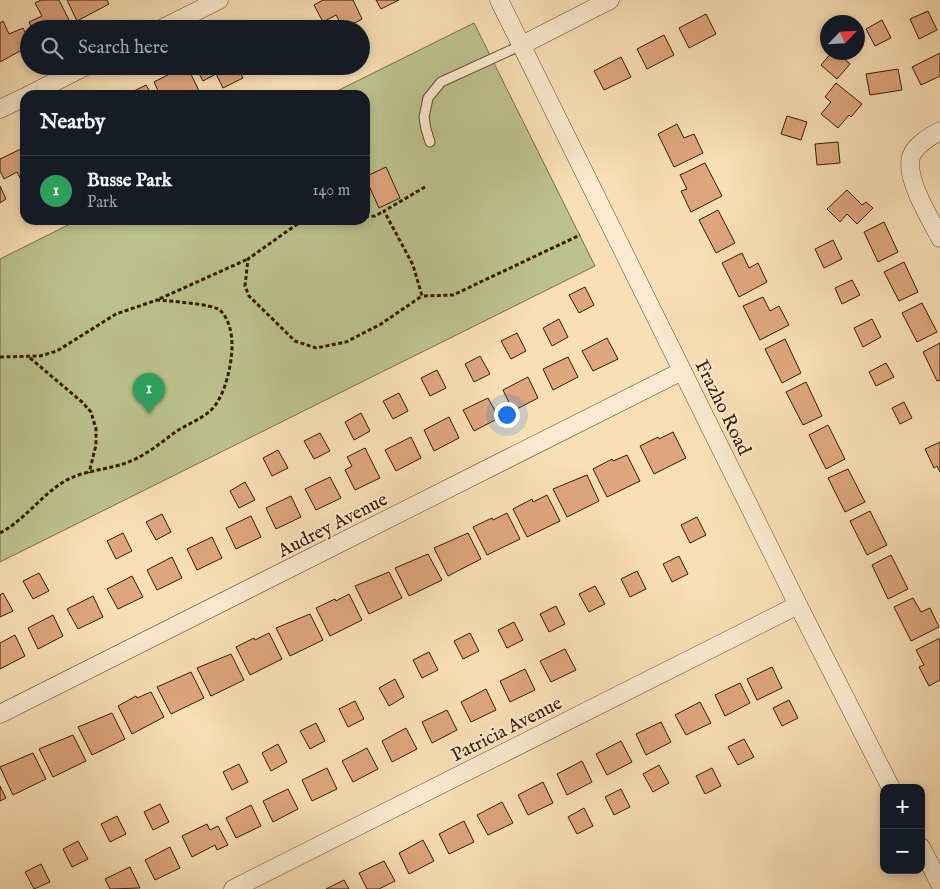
<!DOCTYPE html>
<html lang="en">
<head>
<meta charset="utf-8">
<style>
	:root { --surface:#171b24; --page:#242831; --text:#f1f3f6; --muted:#9ea1a6; --line:#363941; --accent:#c59692 }
	body { margin:0; font-family:"IM FELL English",serif; background:var(--page); color:var(--text) }
	.controls { position:absolute; right:15px; bottom:15px; display:grid; overflow:hidden; border-radius:10px; box-shadow:0 2px 8px #0003 }
	.controls button { width:45px; height:45px; display:grid; place-items:center; padding:0; border:0; border-bottom:1px solid var(--line); background:var(--surface); color:var(--text); font:25px sans-serif }
	.compass { position:absolute; left:820px; top:15px; width:45px; height:45px; border-radius:50%; background:var(--surface); box-shadow:0 2px 8px #0003; rotate:65deg }
	.you { position:absolute; left:506px; top:414px; width:18px; height:18px; margin:-12px; border:4px solid #fff; border-radius:50%; background:#1a73e8; box-shadow:0 0 0 8px #1a73e833 }
	.badge { display:grid; place-items:center; width:32px; height:32px; border-radius:50%; background:var(--accent); color:#fff; font-size:16px; font-weight:700 }
	.pin { position:absolute; translate:-50% -41px; filter:drop-shadow(0 1px 2px #0008) }
	.pin::after { content:''; position:absolute; top:26px; width:18px; height:15px; background:inherit; clip-path:polygon(0 0,100% 0,50% 100%) }
	.list { margin:0; padding:0; list-style:none }
	h2 { display:flex; justify-content:space-between; align-items:center; height:65px; margin:0; padding:0 20px; font-size:21px }
	h2 small { font-size:16px; font-weight:400; color:var(--muted) }
	.list li { display:grid; grid-template-columns:32px 1fr auto; gap:15px; align-items:center; box-sizing:border-box; height:70px; padding:0 20px; border-top:1px solid var(--line) }
	.list b { display:block; font-size:19px; white-space:nowrap }
	.list p { margin:0; font-size:16px; white-space:nowrap; color:var(--muted) }
	.list em { font-size:16px; font-style:normal; color:var(--muted) }
	.icon { flex:none; width:28px; height:28px; fill:none; stroke:currentColor; stroke-width:2; stroke-linecap:round; stroke-linejoin:round }
	.map { position:relative; flex:none; width:940px; height:889px; overflow:hidden }
	.search { position:absolute; background:var(--surface); box-shadow:0 2px 8px #0003; left:20px; top:20px; width:350px; height:55px; display:flex; align-items:center; gap:12px; box-sizing:border-box; padding:0 18px; border-radius:28px; color:var(--muted); font-size:19px }
	.panel { position:absolute; background:var(--surface); box-shadow:0 2px 8px #0003; left:20px; top:90px; width:350px; height:135px; border-radius:15px }
	.map>svg:first-child { display:block }
	.green { fill:#bcc28e; stroke:#7a6e49 }
	.building { fill:#dea67e; stroke:#381a04 }
	.lines { fill:none; stroke-linecap:round; stroke-linejoin:round }
	.lane-casing { stroke:#684b30; stroke-width:11 }
	.street-casing { stroke:#684b30; stroke-width:19 }
	.path { stroke:#381a04; stroke-width:3; stroke-dasharray:4 2.5; stroke-linecap:butt }
	.lane { stroke:#fbeacf; stroke-width:9 }
	.street { stroke:#fbeacf; stroke-width:18 }
	.labels { text-anchor:middle; stroke-width:4; stroke-linejoin:round; paint-order:stroke }
	.street-label { font-size:19px; fill:#381a04; stroke:#fbeacf }
</style>
</head>
<body>
<div class="map">
<svg width="940" height="889" viewBox="0 0 940 889">
	<rect width="100%" height="100%" fill="#f9dfb5"/>
	<filter id="stains"><feTurbulence type="fractalNoise" baseFrequency=".004" numOctaves="4"/><feColorMatrix values="0 0 0 0 .2 0 0 0 0 .09 0 0 0 0 .02 0 0 0 .5 -.17"/></filter>
	<radialGradient id="worn" r=".72"><stop offset=".6" stop-color="#630" stop-opacity="0"/><stop offset="1" stop-color="#630" stop-opacity=".3"/></radialGradient>
	<path class="green" d="M 474,23 L 595,266 L 0,562 L 0,259 L 78,220 L 365,220 L 365,95 L 329,95 Z"/>
	<g class="building">
		<path d="M 41,0 L 59,0 L 71,24 L 61,29 L 32,29 L 29,22 L 42,16 L 35,3 Z"/>
		<path d="M 67,0 L 107,0 L 109,4 L 77,21 Z"/>
		<path d="M 323,0 L 353,0 L 362,19 L 344,29 L 336,15 L 323,22 L 314,5 Z"/>
		<path d="M 376,0 L 399,0 L 381,9 Z"/>
		<path d="M 928,11 L 937,30 L 919,39 L 910,19 Z"/>
		<path d="M 706,14 L 716,34 L 689,48 L 679,28 Z"/>
		<path d="M 882,20 L 891,38 L 875,46 L 866,29 Z"/>
		<path d="M 3,21 L 9,34 L 23,28 L 29,40 L 29,46 L 0,62 L 0,23 Z"/>
		<path d="M 664,35 L 674,55 L 647,69 L 637,49 Z"/>
		<path d="M 832,52 L 837,52 L 850,64 L 837,79 L 821,65 Z"/>
		<path d="M 940,53 L 940,76 L 921,85 L 912,67 Z"/>
		<path d="M 621,57 L 631,77 L 604,90 L 594,71 Z"/>
		<path d="M 185,66 L 187,66 L 201,95 L 177,95 L 175,92 L 170,95 L 160,95 L 154,82 Z"/>
		<path d="M 195,66 L 237,66 L 243,78 L 223,88 L 216,74 L 203,81 Z"/>
		<path d="M 898,69 L 902,90 L 870,95 L 866,74 Z"/>
		<path d="M 836,83 L 862,104 L 851,117 L 849,115 L 838,128 L 821,114 L 831,102 L 825,97 Z"/>
		<path d="M 146,85 L 152,95 L 126,95 Z"/>
		<path d="M 787,116 L 807,122 L 801,140 L 781,134 Z"/>
		<path d="M 677,124 L 684,138 L 694,134 L 703,153 L 674,167 L 658,134 Z"/>
		<path d="M 838,142 L 840,163 L 817,165 L 815,144 Z"/>
		<path d="M 25,147 L 25,185 L 24,186 L 17,172 L 4,179 L 0,171 L 0,159 Z"/>
		<path d="M 705,163 L 722,196 L 691,212 L 681,191 L 687,189 L 680,175 Z"/>
		<path d="M 386,167 L 400,198 L 379,208 L 365,177 Z"/>
		<path d="M 0,186 L 6,199 L 0,203 Z"/>
		<path d="M 847,190 L 862,205 L 866,202 L 873,208 L 857,224 L 847,214 L 840,222 L 827,209 Z"/>
		<path d="M 718,210 L 735,243 L 716,253 L 699,220 Z"/>
		<path d="M 884,222 L 898,252 L 878,262 L 864,232 Z"/>
		<path d="M 833,240 L 842,259 L 824,268 L 815,249 Z"/>
		<path d="M 742,253 L 749,268 L 758,263 L 767,282 L 739,297 L 722,263 Z"/>
		<path d="M 904,262 L 918,292 L 899,301 L 884,272 Z"/>
		<path d="M 852,280 L 860,295 L 842,304 L 835,288 Z"/>
		<path d="M 585,287 L 594,305 L 579,313 L 569,295 Z"/>
		<path d="M 763,297 L 770,311 L 779,306 L 789,325 L 760,340 L 743,306 Z"/>
		<path d="M 922,303 L 937,332 L 917,342 L 902,313 Z"/>
		<path d="M 559,319 L 568,337 L 552,346 L 543,328 Z"/>
		<path d="M 872,319 L 881,337 L 863,347 L 854,328 Z"/>
		<path d="M 517,333 L 526,351 L 511,359 L 501,341 Z"/>
		<path d="M 607,338 L 618,359 L 593,371 L 582,351 Z"/>
		<path d="M 785,339 L 801,373 L 782,383 L 765,349 Z"/>
		<path d="M 940,343 L 940,380 L 937,381 L 923,352 Z"/>
		<path d="M 480,356 L 490,374 L 474,382 L 465,364 Z"/>
		<path d="M 568,357 L 578,377 L 553,390 L 543,369 Z"/>
		<path d="M 886,363 L 894,377 L 876,386 L 869,372 Z"/>
		<path d="M 437,370 L 446,388 L 430,396 L 421,378 Z"/>
		<path d="M 528,377 L 538,398 L 513,411 L 503,390 Z"/>
		<path d="M 806,382 L 822,416 L 803,425 L 786,392 Z"/>
		<path d="M 399,393 L 408,411 L 393,419 L 383,401 Z"/>
		<path d="M 488,398 L 499,418 L 474,431 L 463,410 Z"/>
		<path d="M 904,402 L 912,418 L 900,424 L 892,408 Z"/>
		<path d="M 361,413 L 370,431 L 354,440 L 345,422 Z"/>
		<path d="M 449,417 L 459,438 L 434,451 L 424,430 Z"/>
		<path d="M 828,425 L 845,459 L 826,469 L 809,435 Z"/>
		<path d="M 673,432 L 686,458 L 654,474 L 640,446 L 658,437 L 659,439 Z"/>
		<path d="M 320,433 L 330,451 L 314,459 L 304,441 Z"/>
		<path d="M 411,437 L 421,458 L 396,471 L 385,450 Z"/>
		<path d="M 940,442 L 940,472 L 937,466 L 934,468 L 925,449 Z"/>
		<path d="M 365,448 L 380,478 L 355,490 L 345,470 L 352,466 L 347,457 Z"/>
		<path d="M 278,450 L 288,468 L 272,476 L 263,458 Z"/>
		<path d="M 627,455 L 640,481 L 607,497 L 593,469 L 612,459 L 613,461 Z"/>
		<path d="M 848,469 L 865,502 L 845,512 L 828,478 Z"/>
		<path d="M 587,475 L 599,501 L 567,517 L 553,489 Z"/>
		<path d="M 330,477 L 341,498 L 316,510 L 305,489 Z"/>
		<path d="M 245,482 L 255,500 L 239,508 L 230,491 Z"/>
		<path d="M 547,495 L 560,521 L 527,537 L 513,509 L 532,499 L 533,502 Z"/>
		<path d="M 291,496 L 301,517 L 276,529 L 266,508 Z"/>
		<path d="M 870,511 L 887,545 L 867,555 L 850,521 Z"/>
		<path d="M 507,513 L 520,539 L 487,555 L 473,527 L 492,518 L 493,520 Z"/>
		<path d="M 162,514 L 171,532 L 156,540 L 146,522 Z"/>
		<path d="M 251,516 L 261,537 L 236,549 L 226,528 Z"/>
		<path d="M 697,517 L 706,535 L 690,543 L 681,525 Z"/>
		<path d="M 123,533 L 132,551 L 116,559 L 107,541 Z"/>
		<path d="M 468,533 L 481,559 L 448,576 L 434,548 Z"/>
		<path d="M 212,537 L 222,558 L 197,570 L 187,549 Z"/>
		<path d="M 428,554 L 442,580 L 409,596 L 395,568 Z"/>
		<path d="M 891,555 L 908,589 L 888,599 L 872,565 Z"/>
		<path d="M 679,556 L 688,574 L 672,582 L 663,564 Z"/>
		<path d="M 172,557 L 182,578 L 157,590 L 147,570 Z"/>
		<path d="M 637,571 L 646,589 L 630,597 L 621,579 Z"/>
		<path d="M 389,572 L 402,598 L 369,614 L 355,586 Z"/>
		<path d="M 39,573 L 49,591 L 33,599 L 23,581 Z"/>
		<path d="M 132,576 L 143,597 L 118,609 L 107,589 Z"/>
		<path d="M 595,586 L 605,604 L 589,612 L 579,594 Z"/>
		<path d="M 3,593 L 13,611 L 0,617 L 0,595 Z"/>
		<path d="M 349,594 L 362,620 L 330,636 L 316,608 L 335,599 L 336,601 Z"/>
		<path d="M 93,596 L 103,617 L 78,629 L 67,609 Z"/>
		<path d="M 913,598 L 921,612 L 930,608 L 939,627 L 911,641 L 894,607 Z"/>
		<path d="M 556,606 L 565,624 L 549,632 L 540,614 Z"/>
		<path d="M 310,614 L 323,640 L 290,656 L 276,628 Z"/>
		<path d="M 53,615 L 63,636 L 38,649 L 28,628 Z"/>
		<path d="M 514,622 L 523,640 L 507,648 L 498,630 Z"/>
		<path d="M 269,633 L 282,659 L 250,675 L 236,647 L 254,638 L 255,640 Z"/>
		<path d="M 470,633 L 479,651 L 463,659 L 454,641 Z"/>
		<path d="M 15,635 L 25,656 L 0,669 L 0,643 Z"/>
		<path d="M 940,638 L 940,680 L 929,686 L 919,667 L 924,665 L 916,650 Z"/>
		<path d="M 565,649 L 576,670 L 551,682 L 540,661 Z"/>
		<path d="M 429,652 L 438,670 L 422,678 L 413,660 Z"/>
		<path d="M 231,654 L 244,680 L 211,696 L 197,668 Z"/>
		<path d="M 772,667 L 782,688 L 757,700 L 747,679 Z"/>
		<path d="M 525,669 L 535,690 L 510,702 L 500,681 Z"/>
		<path d="M 191,672 L 204,698 L 171,714 L 157,687 Z"/>
		<path d="M 395,679 L 404,697 L 389,706 L 379,688 Z"/>
		<path d="M 740,683 L 750,703 L 725,716 L 715,695 Z"/>
		<path d="M 486,689 L 496,710 L 471,722 L 461,702 Z"/>
		<path d="M 151,692 L 164,717 L 132,734 L 118,706 L 136,696 L 137,698 Z"/>
		<path d="M 789,700 L 798,718 L 782,726 L 773,708 Z"/>
		<path d="M 355,701 L 364,719 L 348,727 L 339,709 Z"/>
		<path d="M 700,702 L 711,723 L 686,735 L 675,715 Z"/>
		<path d="M 447,710 L 457,730 L 432,743 L 422,722 Z"/>
		<path d="M 112,713 L 125,739 L 92,755 L 78,727 Z"/>
		<path d="M 661,722 L 671,742 L 646,755 L 636,734 Z"/>
		<path d="M 316,723 L 325,741 L 310,749 L 300,731 Z"/>
		<path d="M 406,728 L 417,749 L 392,762 L 382,741 Z"/>
		<path d="M 73,735 L 86,761 L 53,777 L 39,749 Z"/>
		<path d="M 744,739 L 754,757 L 738,765 L 728,747 Z"/>
		<path d="M 621,741 L 632,762 L 607,775 L 596,754 Z"/>
		<path d="M 278,744 L 287,762 L 271,771 L 262,753 Z"/>
		<path d="M 367,748 L 378,769 L 353,782 L 342,761 Z"/>
		<path d="M 33,753 L 46,779 L 13,795 L 0,767 Z"/>
		<path d="M 582,761 L 592,782 L 567,795 L 557,774 Z"/>
		<path d="M 239,764 L 248,782 L 232,790 L 223,772 Z"/>
		<path d="M 659,765 L 669,783 L 653,792 L 643,774 Z"/>
		<path d="M 327,768 L 337,789 L 312,801 L 302,780 Z"/>
		<path d="M 712,768 L 721,786 L 705,794 L 696,776 Z"/>
		<path d="M 543,782 L 553,803 L 528,815 L 518,795 Z"/>
		<path d="M 0,786 L 6,798 L 0,801 Z"/>
		<path d="M 288,789 L 298,809 L 273,822 L 263,801 Z"/>
		<path d="M 621,789 L 630,807 L 614,815 L 605,797 Z"/>
		<path d="M 502,802 L 513,823 L 488,835 L 477,815 Z"/>
		<path d="M 160,804 L 169,822 L 153,830 L 144,812 Z"/>
		<path d="M 251,805 L 261,826 L 236,838 L 226,818 Z"/>
		<path d="M 584,808 L 593,826 L 577,834 L 568,817 Z"/>
		<path d="M 117,816 L 126,834 L 110,842 L 101,824 Z"/>
		<path d="M 464,821 L 474,842 L 449,854 L 439,834 Z"/>
		<path d="M 207,824 L 210,830 L 218,826 L 228,845 L 217,850 L 215,845 L 192,857 L 182,836 Z"/>
		<path d="M 423,840 L 434,861 L 409,874 L 399,853 Z"/>
		<path d="M 78,841 L 88,859 L 72,867 L 63,849 Z"/>
		<path d="M 170,847 L 180,868 L 155,880 L 145,860 Z"/>
		<path d="M 384,861 L 395,881 L 379,889 L 367,889 L 359,873 Z"/>
		<path d="M 41,864 L 50,882 L 34,889 L 25,872 Z"/>
		<path d="M 130,867 L 140,888 L 110,889 L 105,879 Z"/>
		<path d="M 344,880 L 349,889 L 326,889 Z"/>
	</g>
	<g class="lines">
		<g class="lane-casing">
			<path id="lane" d="M 430,142 L 426,129 L 424,117 L 428,98 L 441,82 L 522,45"/>
		</g>
		<g class="street-casing">
			<g id="street">
				<path d="M 499,0 L 798,605 L 891,788"/>
				<path d="M 161,29 L 219,0"/>
				<path d="M 522,45 L 610,0"/>
				<path d="M 29,95 L 86,66"/>
				<path d="M 0,109 L 25,97"/>
				<path d="M 940,131 C 929,137 915,145 911,157 C 905,179 930,218 940,238"/>
				<path d="M 0,714 L 682,371"/>
				<path d="M 921,847 L 940,884"/>
				<path d="M 233,889 L 798,605"/>
			</g>
		</g>
		<g class="path">
			<path d="M 425,187 L 384,211 L 413,265 L 422,296 L 453,295 L 580,235"/>
			<path d="M 365,217 L 375,216 L 384,211"/>
			<path d="M 303,220 L 248,259 L 245,286 L 249,296 L 295,341 L 316,348 L 346,342 L 381,324 L 422,296"/>
			<path d="M 0,357 L 40,356 L 57,351 L 116,314 L 157,300"/>
			<path d="M 30,358 L 82,402 L 91,412 L 96,429 L 96,445 L 89,473"/>
			<path d="M 0,533 C 25,520 41,495 65,481 C 82,471 104,470 123,464 C 142,458 158,445 174,433 C 185,425 200,420 210,411 C 225,398 232,364 232,345 C 232,333 229,319 220,310 C 212,304 169,301 157,300 L 248,259"/>
		</g>
		<use href="#lane" class="lane"/>
		<use href="#street" class="street"/>
	</g>
	<g class="labels">
		<g class="street-label">
			<text transform="translate(724 407) rotate(64)" y="7">Frazho Road</text>
			<text transform="translate(332 524) rotate(-27)" y="7">Audrey Avenue</text>
			<text transform="translate(506 728) rotate(-27)" y="7">Patricia Avenue</text>
		</g>
	</g>
	<rect width="100%" height="100%" filter="url(#stains)"/>
	<rect width="100%" height="100%" fill="url(#worn)"/>
</svg>
<div class="controls">
<button>+</button>
<button>−</button>
</div>
<svg class="compass" viewBox="-18 -18 36 36"><path d="M0-13l5 13h-10z" fill="#e53935"/><path d="M0 13l5-13h-10z" fill="#9ea1a6"/></svg>
<div class="you"></div>
<div class="pin badge" style="left:149px;top:414px;background:#2e9e5b">1</div>
<div class="search"><svg class="icon" aria-label="search" viewBox="0 0 24 24"><circle cx="10" cy="10" r="6"/><path d="M15 15l6 6"/></svg>Search here</div>
<section class="panel">
<h2>Nearby<small></small></h2>
<ul class="list">
<li><span class="badge" style="background:#2e9e5b">1</span><div><b>Busse Park</b><p>Park</p></div><em>140 m</em></li>
</ul>
</section>
</div>
</body>
</html>
